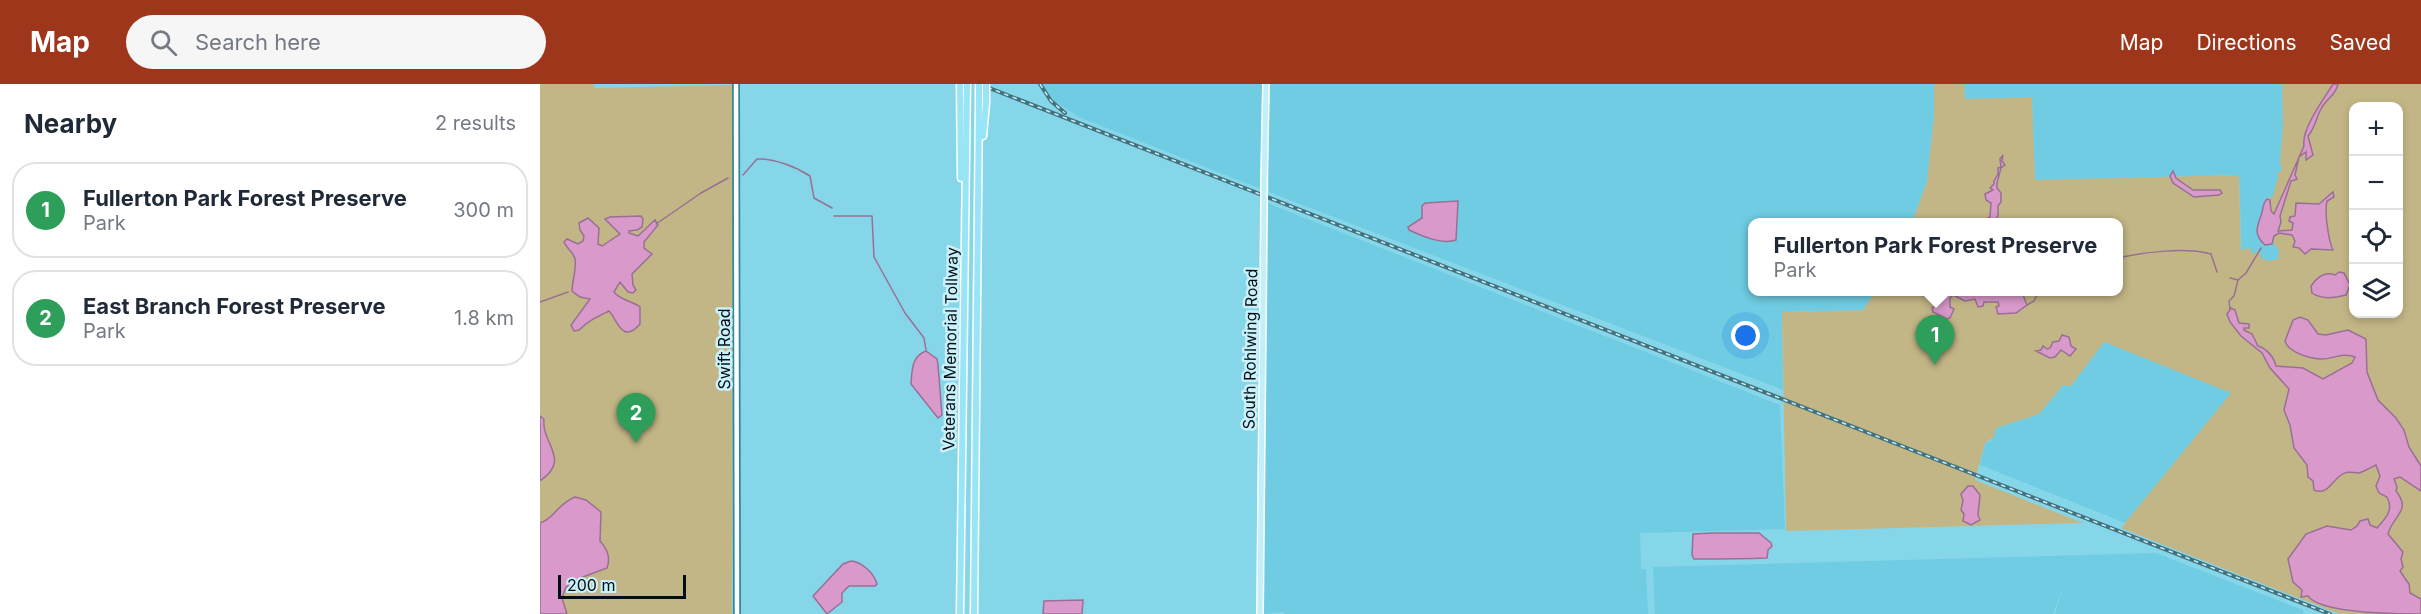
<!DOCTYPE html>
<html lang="en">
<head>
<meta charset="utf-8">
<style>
	:root { --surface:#fff; --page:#f6f6f7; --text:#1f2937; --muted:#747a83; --line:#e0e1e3; --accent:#9e361c }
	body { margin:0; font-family:Inter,sans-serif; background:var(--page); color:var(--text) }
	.controls { position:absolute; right:18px; top:18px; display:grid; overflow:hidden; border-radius:12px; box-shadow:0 3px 9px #0003 }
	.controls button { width:54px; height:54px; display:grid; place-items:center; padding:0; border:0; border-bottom:2px solid var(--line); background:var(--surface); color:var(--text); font:30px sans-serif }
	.scale { position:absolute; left:18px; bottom:15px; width:128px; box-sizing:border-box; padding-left:6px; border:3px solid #000f14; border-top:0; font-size:16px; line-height:21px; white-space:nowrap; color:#000f14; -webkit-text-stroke:4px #caf0fa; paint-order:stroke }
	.you { position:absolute; left:1206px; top:252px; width:21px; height:21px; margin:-15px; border:4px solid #fff; border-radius:50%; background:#1a73e8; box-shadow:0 0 0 9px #1a73e833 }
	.badge { display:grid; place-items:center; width:39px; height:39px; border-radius:50%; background:var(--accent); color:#fff; font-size:20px; font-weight:700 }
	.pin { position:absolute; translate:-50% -50px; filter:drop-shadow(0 2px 3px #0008) }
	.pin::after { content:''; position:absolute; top:32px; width:21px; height:18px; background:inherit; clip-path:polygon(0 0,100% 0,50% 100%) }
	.popup { position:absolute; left:1208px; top:134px; width:375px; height:78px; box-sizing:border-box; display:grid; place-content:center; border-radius:12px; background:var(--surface); filter:drop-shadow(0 2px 4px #0005); font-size:20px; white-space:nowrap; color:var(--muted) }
	.popup b { font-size:22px; color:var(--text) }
	.popup::after { content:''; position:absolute; left:50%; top:100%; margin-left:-12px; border:12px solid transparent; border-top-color:var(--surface) }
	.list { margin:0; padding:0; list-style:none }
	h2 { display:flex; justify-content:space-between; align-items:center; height:78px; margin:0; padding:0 24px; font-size:26px }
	h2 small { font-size:20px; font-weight:400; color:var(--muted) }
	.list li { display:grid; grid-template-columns:39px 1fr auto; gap:18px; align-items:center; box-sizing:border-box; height:96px; margin:0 12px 12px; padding:0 12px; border:2px solid var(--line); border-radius:24px }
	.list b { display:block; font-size:22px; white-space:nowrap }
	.list p { margin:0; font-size:20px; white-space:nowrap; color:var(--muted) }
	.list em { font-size:20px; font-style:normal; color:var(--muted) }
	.icon { flex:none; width:33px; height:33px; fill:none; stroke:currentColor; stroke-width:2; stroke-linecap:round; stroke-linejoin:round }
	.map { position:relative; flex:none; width:1881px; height:530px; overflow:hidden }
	header { display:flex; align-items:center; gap:36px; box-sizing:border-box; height:84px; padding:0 30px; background:var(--accent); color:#fff }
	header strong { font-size:28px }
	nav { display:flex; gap:33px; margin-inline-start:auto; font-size:21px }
	.search { width:420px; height:54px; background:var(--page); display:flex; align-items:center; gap:15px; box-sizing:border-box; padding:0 21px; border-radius:33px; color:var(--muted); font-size:22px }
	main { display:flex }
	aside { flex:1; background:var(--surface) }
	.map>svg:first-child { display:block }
	.built { fill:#6fcce2 }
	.green { fill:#c3b686; fill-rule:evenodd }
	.water { fill:#da99cb; stroke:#997094; stroke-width:1.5 }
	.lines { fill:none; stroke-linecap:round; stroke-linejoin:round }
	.stream { stroke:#997094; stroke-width:1.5 }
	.minor-casing { stroke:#338698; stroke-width:8 }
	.major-casing { stroke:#fff; stroke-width:8 }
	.highway-casing { stroke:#fff; stroke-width:9 }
	.minor { stroke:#fff; stroke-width:4.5 }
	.major { stroke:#c1effa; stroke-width:5 }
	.highway { stroke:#98e5f7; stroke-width:6 }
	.rail-casing { stroke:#43727f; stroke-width:4 }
	.rail { stroke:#caf0fa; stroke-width:1.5; stroke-dasharray:4.5; stroke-linecap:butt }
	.major-bridge-casing { stroke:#fff; stroke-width:8; stroke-linecap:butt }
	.highway-bridge-casing { stroke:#fff; stroke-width:9; stroke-linecap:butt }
	.major-bridge { stroke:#c1effa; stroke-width:5 }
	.highway-bridge { stroke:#98e5f7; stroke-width:6 }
	.labels { text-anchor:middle; stroke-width:5; stroke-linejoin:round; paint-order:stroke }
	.street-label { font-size:16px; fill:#000f14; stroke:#caf0fa }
</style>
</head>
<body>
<header>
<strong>Map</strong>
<div class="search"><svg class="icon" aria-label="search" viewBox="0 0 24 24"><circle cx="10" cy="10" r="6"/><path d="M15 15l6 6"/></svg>Search here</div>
<nav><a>Map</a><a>Directions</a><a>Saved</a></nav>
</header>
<main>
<aside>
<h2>Nearby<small>2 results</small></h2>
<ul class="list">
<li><span class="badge" style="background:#2e9e5b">1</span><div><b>Fullerton Park Forest Preserve</b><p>Park</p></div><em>300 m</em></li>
<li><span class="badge" style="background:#2e9e5b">2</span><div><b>East Branch Forest Preserve</b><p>Park</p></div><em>1.8 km</em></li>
</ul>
</aside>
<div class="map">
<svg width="1881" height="530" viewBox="0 0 1881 530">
	<rect width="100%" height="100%" fill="#86d6ea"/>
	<g class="built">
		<path d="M 502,0 L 723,0 L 721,105 L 539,33 L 514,17 Z"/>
		<path d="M 729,0 L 1394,0 L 1394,31 L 1387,98 L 1372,138 L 1212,138 L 1212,208 L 1335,208 L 1323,226 L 1242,228 L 1243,306 L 729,108 Z"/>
		<path d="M 1424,0 L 1742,0 L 1747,177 L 1702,178 L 1699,91 L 1495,96 L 1492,13 L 1425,15 Z"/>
		<path d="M 727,119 L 1240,321 L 1245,445 L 1100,449 L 1101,485 L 1106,485 L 1108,530 L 744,530 L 744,528 L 723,530 Z"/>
		<path d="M 1564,257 L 1692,309 L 1585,439 L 1440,381 L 1445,359 L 1451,357 L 1456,344 L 1499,330 L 1523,301 L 1531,302 Z"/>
		<path d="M 1616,469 L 1763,526 L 1763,530 L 1515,530 L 1522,504 L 1513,530 L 1115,530 L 1113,483 Z"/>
	</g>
	<g class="green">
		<path d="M 0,0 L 54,0 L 55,4 L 193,1 L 192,530 L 0,530 Z"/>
		<path d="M 1394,0 L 1424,0 L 1425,15 L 1492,13 L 1495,96 L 1699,91 L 1701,166 L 1710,164 L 1712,170 L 1719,167 L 1722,175 L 1729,177 L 1738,175 L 1739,167 L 1733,158 L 1738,144 L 1731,127 L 1730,116 L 1727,115 L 1733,112 L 1738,93 L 1737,89 L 1742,86 L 1740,78 L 1743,41 L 1742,0 L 1881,0 L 1881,530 L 1799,530 L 1581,444 L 1691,309 L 1564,258 L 1531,302 L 1523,301 L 1499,330 L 1456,344 L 1454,353 L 1445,359 L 1435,396 L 1543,439 L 1246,447 L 1242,228 L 1323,226 L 1335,208 L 1578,208 L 1578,138 L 1372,138 L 1387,98 L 1394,31 ZM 1814,22 L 1858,22 L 1858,230 L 1814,230 Z"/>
	</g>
	<g class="water">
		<path d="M 1793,0 L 1798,0 C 1796,11 1786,15 1781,25 C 1776,34 1775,44 1768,52 L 1773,71 L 1766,76 L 1766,68 L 1759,73 L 1755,91 L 1757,95 L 1751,97 L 1740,132 L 1741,138 L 1738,147 L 1752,146 L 1753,139 L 1749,137 L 1750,133 L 1755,132 L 1756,119 L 1779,120 L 1793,108 L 1794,113 L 1787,117 C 1784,128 1789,158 1793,166 L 1771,165 L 1765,170 L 1759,164 L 1753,163 L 1755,157 L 1752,151 L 1739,149 L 1734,152 L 1732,160 L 1725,161 C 1712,149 1718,142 1722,128 C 1724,122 1722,120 1727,115 L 1730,116 L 1731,127 L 1734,130 L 1764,62 C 1761,45 1784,15 1793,0 Z"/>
		<path d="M 1463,71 L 1462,77 L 1465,81 L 1461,84 L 1457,99 L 1457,104 L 1461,109 L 1461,118 L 1458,122 L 1458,132 L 1453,138 L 1440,138 L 1450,133 L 1451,119 L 1446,116 L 1445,110 L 1453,106 L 1450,104 L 1454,100 L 1454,97 L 1458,90 L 1458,84 L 1461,83 L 1460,75 Z"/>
		<path d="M 1633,87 L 1636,94 L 1653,106 L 1680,106 L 1682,109 L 1679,111 L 1654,113 L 1633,99 L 1630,92 Z"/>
		<path d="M 918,117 L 916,156 C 902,161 882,152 869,146 L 868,143 L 882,134 L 882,122 L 885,119 Z"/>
		<path d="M 101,132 L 103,135 L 102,143 L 97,146 L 89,147 L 89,149 L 98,152 L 115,136 L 118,141 L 104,158 L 104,164 L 112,170 L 92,190 L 93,201 L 96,206 L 93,209 L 88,208 L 80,198 L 74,208 C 80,216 92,217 100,223 L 100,240 C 82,261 77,235 69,227 C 57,233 48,237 39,246 L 34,247 L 31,241 L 50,215 L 40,213 L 32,207 C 32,198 37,183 35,175 C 34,169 27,165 24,158 L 27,155 L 38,160 L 43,157 L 44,152 L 40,146 L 39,139 L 48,134 L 59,144 L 58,160 L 62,162 L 80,150 L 65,135 L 70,133 Z"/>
		<path d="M 1799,188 L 1804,189 L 1810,201 L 1806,211 C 1795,214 1782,216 1772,209 L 1771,202 C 1777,193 1785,187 1795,191 Z"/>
		<path d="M 1372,208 L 1479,208 L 1483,211 L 1487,221 L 1476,229 L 1458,230 L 1456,223 L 1459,222 L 1458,218 L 1444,218 L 1443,222 L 1438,223 L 1435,215 L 1425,217 L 1413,211 L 1410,214 L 1410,223 L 1414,225 L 1410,234 L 1407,235 L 1393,228 L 1392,224 L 1396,222 C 1391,211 1382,212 1372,208 Z"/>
		<path d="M 1691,224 L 1695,226 L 1699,239 L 1709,240 L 1709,244 L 1704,244 L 1704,246 L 1712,250 L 1718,262 C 1726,264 1734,273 1736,282 L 1763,284 L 1783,295 L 1812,279 L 1815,273 C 1803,268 1793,275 1782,275 C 1770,275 1748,268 1745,257 L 1753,236 L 1760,233 L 1768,236 L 1778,250 L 1786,251 L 1808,246 L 1826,255 L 1827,288 L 1838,316 L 1856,334 L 1864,346 L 1869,363 L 1881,382 L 1881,407 L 1860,393 L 1854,395 L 1857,403 L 1856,407 C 1872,427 1853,431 1848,450 L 1863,468 L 1861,475 L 1863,483 L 1860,487 L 1869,500 L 1870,509 L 1881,515 L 1881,530 C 1856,530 1781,530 1768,512 L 1761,513 L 1762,506 L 1753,498 L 1748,475 L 1766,450 L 1787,442 L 1811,446 L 1817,442 L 1820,437 L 1828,435 L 1830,441 L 1837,444 C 1846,434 1854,426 1847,413 L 1839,409 L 1836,402 L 1840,392 L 1836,381 C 1832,383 1823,388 1819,389 C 1813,389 1808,386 1801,391 C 1792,397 1787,412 1774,406 L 1773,397 L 1768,393 L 1767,381 L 1754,364 L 1750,341 L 1744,326 L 1749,305 L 1730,284 L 1722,269 L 1701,252 L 1690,238 L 1687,230 Z"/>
		<path d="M 1522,251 L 1529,253 L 1531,262 L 1536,265 L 1530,272 L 1521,266 L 1515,273 L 1510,274 L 1496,267 L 1501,266 L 1503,262 L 1507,265 L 1510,264 L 1513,258 L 1519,257 Z"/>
		<path d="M 386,267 L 397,275 L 398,281 L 402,331 L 398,334 L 371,300 C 372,285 372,272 386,267 Z"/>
		<path d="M 0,332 L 4,335 C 1,360 32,375 0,397 Z"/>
		<path d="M 1428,402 L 1433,402 L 1440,411 L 1438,431 L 1440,436 L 1431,441 L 1423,437 L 1424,430 L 1421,426 L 1423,417 L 1421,410 Z"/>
		<path d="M 35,413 L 46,416 L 61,428 L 60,457 C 67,465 71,473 67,484 L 43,493 L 26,503 L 22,514 L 27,530 L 0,530 L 0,439 C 15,434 17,420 35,413 Z"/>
		<path d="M 1173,449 L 1219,449 L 1231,459 L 1232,462 L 1228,466 L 1227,474 C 1202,475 1179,475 1154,475 L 1152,471 L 1153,450 Z"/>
		<path d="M 311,477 C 322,478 334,489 337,500 L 335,502 L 309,502 L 302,509 L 302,518 L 287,530 L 273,512 L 303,480 Z"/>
		<path d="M 543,516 L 542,530 L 503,530 L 504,517 Z"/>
	</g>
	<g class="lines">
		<g class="stream">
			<path d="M 203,91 L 217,75 C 234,74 256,83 270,92 L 274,114 L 292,124"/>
			<path d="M 294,132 L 332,132 L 334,173 L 365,229 L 384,254 L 386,266"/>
			<path d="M 116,140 L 161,109 L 188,94"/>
			<path d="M 1578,174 C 1605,168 1645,163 1671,170 L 1677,188"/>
			<path d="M 1690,194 L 1698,196"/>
			<path d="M 0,218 L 28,208"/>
			<path d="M 1487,221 L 1494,217 L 1498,209 L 1504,208"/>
			<path d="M 1690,226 L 1689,217 L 1694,212 L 1698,196 L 1706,189 L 1721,164"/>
		</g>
		<g class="minor-casing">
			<path id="minor" d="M 196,0 L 197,530"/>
		</g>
		<g class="major-casing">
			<g id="major">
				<path d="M 724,97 L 726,0"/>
				<path d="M 720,530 L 724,125"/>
			</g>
		</g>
		<g class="highway-casing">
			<g id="highway">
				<path d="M 420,0 L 421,94"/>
				<path d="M 443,52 L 446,19"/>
				<path d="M 420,530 L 427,0"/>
				<path d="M 434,530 L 439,17"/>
			</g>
		</g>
		<use href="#minor" class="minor"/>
		<use href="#major" class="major"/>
		<use href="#highway" class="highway"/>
		<g class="rail-casing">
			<g id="rail">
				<path d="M 439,0 L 1790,530"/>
				<path d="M 500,0 L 511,17 L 525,29"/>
			</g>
		</g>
		<use href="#rail" class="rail"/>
		<g class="major-bridge-casing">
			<path id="major-bridge" d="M 724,125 L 724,97"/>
		</g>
		<g class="highway-bridge-casing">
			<g id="highway-bridge">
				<path d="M 439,0 L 439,17"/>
				<path d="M 446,19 L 446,0"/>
			</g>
		</g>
		<use href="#major-bridge" class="major-bridge"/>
		<use href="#highway-bridge" class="highway-bridge"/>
	</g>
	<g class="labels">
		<g class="street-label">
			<text transform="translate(184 265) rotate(-90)" y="6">Swift Road</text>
			<text transform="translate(410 265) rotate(-89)" y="6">Veterans Memorial Tollway</text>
			<text transform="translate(710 265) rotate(-89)" y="6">South Rohlwing Road</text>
		</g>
	</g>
</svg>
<div class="controls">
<button>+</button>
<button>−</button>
<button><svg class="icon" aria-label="locate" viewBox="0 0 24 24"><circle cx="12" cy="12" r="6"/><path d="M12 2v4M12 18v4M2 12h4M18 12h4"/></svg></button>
<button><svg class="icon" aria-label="layers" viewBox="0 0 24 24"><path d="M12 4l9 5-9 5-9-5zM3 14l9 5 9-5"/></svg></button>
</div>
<div class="scale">200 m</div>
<div class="you"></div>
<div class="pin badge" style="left:1395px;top:281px;background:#2e9e5b">1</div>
<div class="popup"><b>Fullerton Park Forest Preserve</b>Park</div>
<div class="pin badge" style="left:96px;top:359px;background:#2e9e5b">2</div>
</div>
</main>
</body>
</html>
